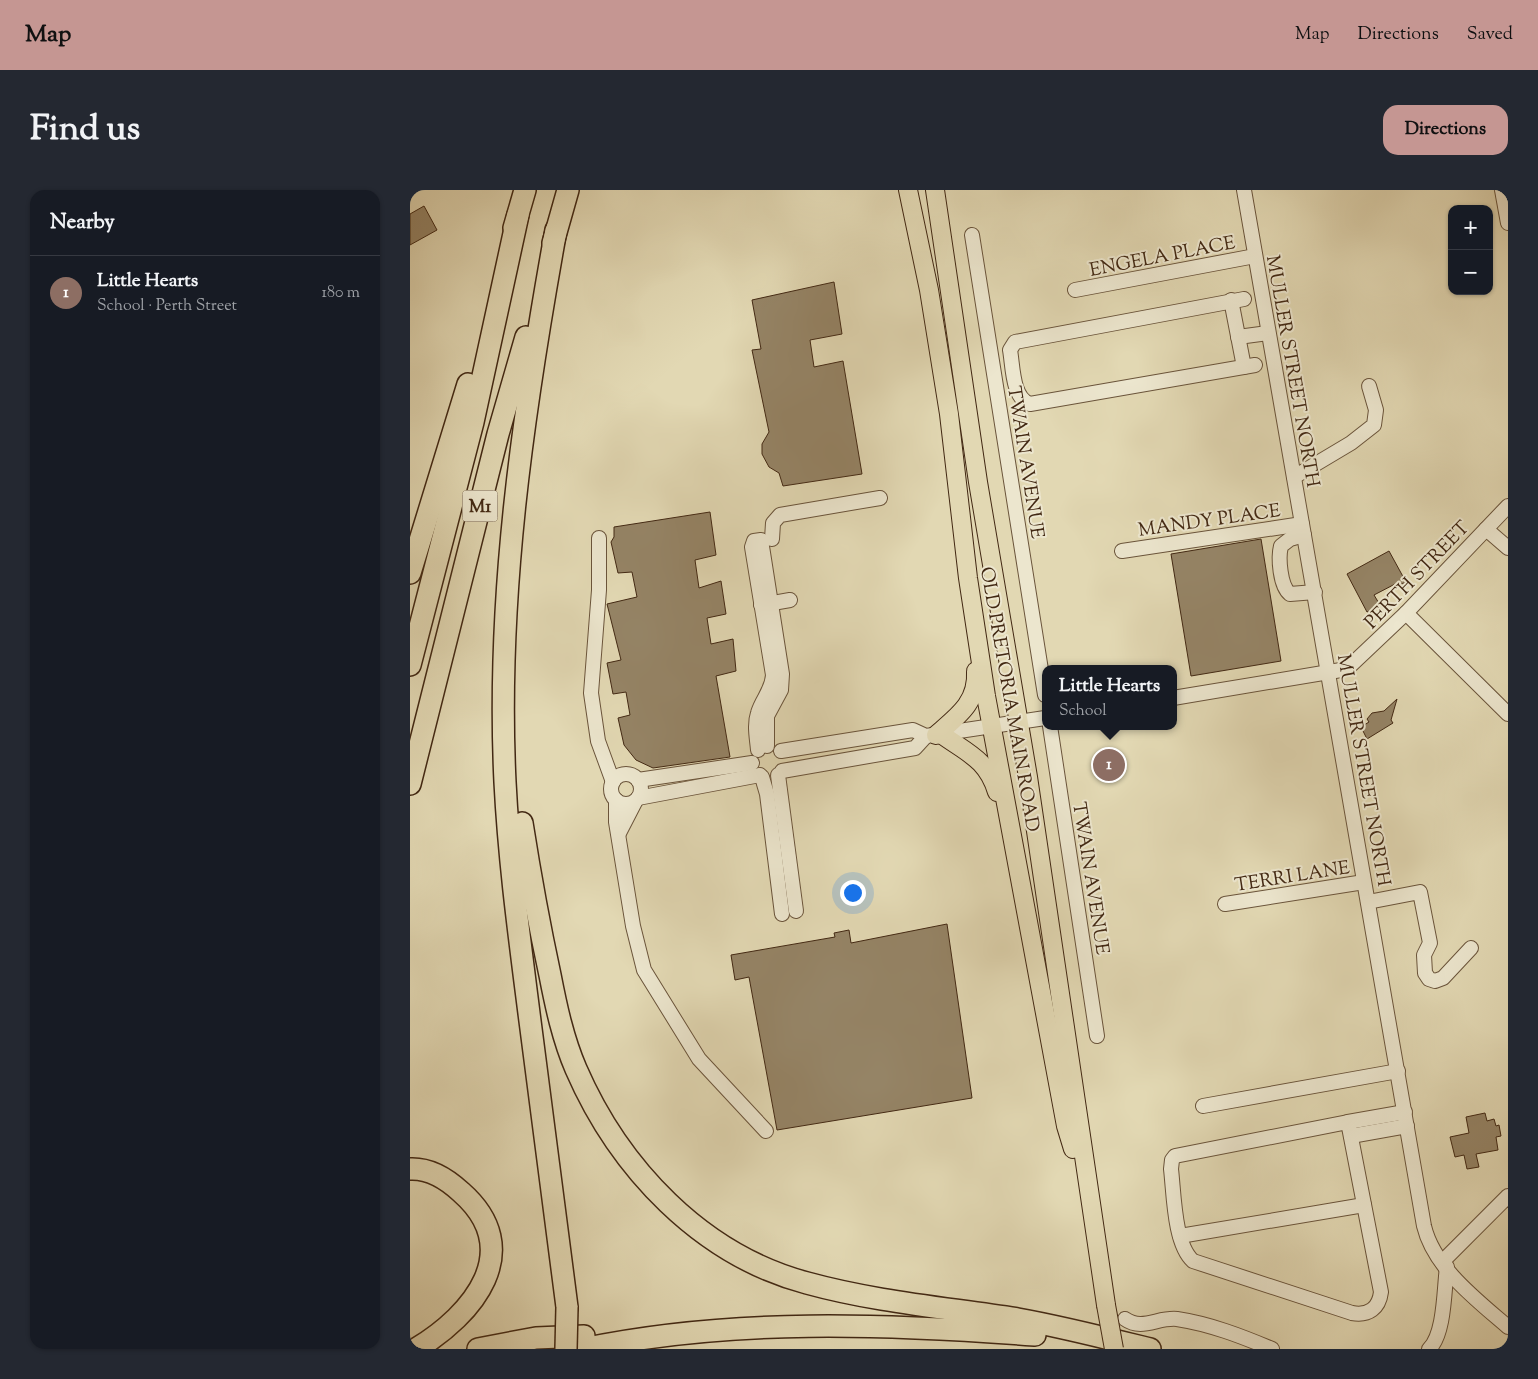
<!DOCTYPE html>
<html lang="en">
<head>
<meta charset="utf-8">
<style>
	:root { --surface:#171b24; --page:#242831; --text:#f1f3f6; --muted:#9ea1a6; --line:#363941; --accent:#c59692 }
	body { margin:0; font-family:"Sorts Mill Goudy",serif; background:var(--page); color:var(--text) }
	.controls { position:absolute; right:15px; top:15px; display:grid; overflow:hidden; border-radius:10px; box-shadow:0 1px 4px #0004 }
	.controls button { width:45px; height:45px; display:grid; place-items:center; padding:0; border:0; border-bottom:1px solid var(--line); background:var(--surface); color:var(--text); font:25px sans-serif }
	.you { position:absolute; left:442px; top:702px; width:18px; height:18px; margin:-12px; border:4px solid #fff; border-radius:50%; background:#1a73e8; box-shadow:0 0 0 8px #1a73e833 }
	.badge { display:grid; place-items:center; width:32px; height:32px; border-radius:50%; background:var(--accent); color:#fff; font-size:16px; font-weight:700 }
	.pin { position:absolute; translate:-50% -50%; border:2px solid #fff; box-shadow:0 1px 5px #0006 }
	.popup { position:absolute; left:632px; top:475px; width:135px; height:65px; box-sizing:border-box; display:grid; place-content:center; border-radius:10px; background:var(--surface); filter:drop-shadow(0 1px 4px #0005); font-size:16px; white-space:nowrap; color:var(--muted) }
	.popup b { font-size:19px; color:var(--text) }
	.popup::after { content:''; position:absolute; left:50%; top:100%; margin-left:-10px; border:10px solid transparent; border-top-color:var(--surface) }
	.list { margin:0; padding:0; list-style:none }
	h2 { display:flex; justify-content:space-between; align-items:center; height:65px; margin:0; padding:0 20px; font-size:21px }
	h2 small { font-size:16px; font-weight:400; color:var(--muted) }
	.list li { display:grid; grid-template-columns:32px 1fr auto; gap:15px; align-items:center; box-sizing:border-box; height:75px; padding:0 20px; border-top:1px solid var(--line) }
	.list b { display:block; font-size:19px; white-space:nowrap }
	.list p { margin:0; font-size:16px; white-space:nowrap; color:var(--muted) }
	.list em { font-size:16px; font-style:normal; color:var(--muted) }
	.map { position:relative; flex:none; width:1098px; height:1159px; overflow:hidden; border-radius:15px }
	header { display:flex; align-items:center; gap:30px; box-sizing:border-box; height:70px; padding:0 25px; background:var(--accent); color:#111 }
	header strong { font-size:24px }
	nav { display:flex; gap:28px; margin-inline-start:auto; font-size:18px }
	.intro { display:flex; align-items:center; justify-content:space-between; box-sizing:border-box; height:120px; padding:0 30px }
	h1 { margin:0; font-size:35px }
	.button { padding:12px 22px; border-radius:15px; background:var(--accent); color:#111; font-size:18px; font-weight:700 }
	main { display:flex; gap:30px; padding:0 30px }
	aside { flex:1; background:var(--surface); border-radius:15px; box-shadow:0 1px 4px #0004 }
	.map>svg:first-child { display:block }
	.building { fill:#958466; stroke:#422813 }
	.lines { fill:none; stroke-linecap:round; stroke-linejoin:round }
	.minor-casing { stroke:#6a543b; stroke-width:16 }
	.major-casing { stroke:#422813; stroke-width:20 }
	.highway-casing { stroke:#422813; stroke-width:24 }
	.minor { stroke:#ece6ce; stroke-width:14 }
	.major { stroke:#e2d8b3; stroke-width:18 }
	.highway { stroke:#e2d8b3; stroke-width:21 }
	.major-bridge-casing { stroke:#422813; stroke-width:20; stroke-linecap:butt }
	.highway-bridge-casing { stroke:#422813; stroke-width:24; stroke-linecap:butt }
	.major-bridge { stroke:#e2d8b3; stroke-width:18 }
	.highway-bridge { stroke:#e2d8b3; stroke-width:21 }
	.labels { text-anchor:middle; stroke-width:4; stroke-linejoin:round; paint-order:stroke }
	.shield { fill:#ece6ce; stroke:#75614b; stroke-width:1 }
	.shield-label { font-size:18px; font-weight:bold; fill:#422813 }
	.street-label { font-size:19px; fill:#422813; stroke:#ece6ce }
</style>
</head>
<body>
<header>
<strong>Map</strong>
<nav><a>Map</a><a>Directions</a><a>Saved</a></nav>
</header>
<div class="intro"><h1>Find us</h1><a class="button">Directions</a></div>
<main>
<aside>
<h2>Nearby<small></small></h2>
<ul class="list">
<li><span class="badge" style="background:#8d6e63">1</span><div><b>Little Hearts</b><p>School · Perth Street</p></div><em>180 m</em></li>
</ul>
</aside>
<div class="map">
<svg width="1098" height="1159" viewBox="0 0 1098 1159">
	<rect width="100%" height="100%" fill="#e2d8b3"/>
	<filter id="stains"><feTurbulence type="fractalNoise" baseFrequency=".004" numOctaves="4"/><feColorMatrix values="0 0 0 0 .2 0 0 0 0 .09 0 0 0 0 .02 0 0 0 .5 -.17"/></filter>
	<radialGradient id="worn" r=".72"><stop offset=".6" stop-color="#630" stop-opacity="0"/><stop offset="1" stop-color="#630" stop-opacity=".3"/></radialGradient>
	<g class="building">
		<path d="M 14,16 L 27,40 L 0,55 L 0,24 Z"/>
		<path d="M 424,92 L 432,144 L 400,150 L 404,177 L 433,171 L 452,284 L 373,296 L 369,283 L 359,277 L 352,264 L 352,254 L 359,242 L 342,160 L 351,159 L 342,110 Z"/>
		<path d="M 300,322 L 306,365 L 285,370 L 289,398 L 311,391 L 316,424 L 297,428 L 301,454 L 323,449 L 326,481 L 306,486 L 320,567 L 243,578 L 226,570 L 214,555 L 208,528 L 220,525 L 216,502 L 203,504 L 197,473 L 211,470 L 197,414 L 227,407 L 222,382 L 208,383 L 201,352 L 204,347 L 204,337 Z"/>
		<path d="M 851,349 L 871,471 L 781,486 L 761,364 Z"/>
		<path d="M 979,361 L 996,392 L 988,396 L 987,393 L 964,405 L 970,415 L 957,422 L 937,384 Z"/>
		<path d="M 987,509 L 981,530 L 983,533 L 957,549 L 951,537 L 959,532 L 957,529 L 962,523 L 974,521 Z"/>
		<path d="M 537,734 L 562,908 L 367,940 L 339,787 L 325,790 L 321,765 L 425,747 L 424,743 L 439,740 L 441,753 Z"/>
		<path d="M 1075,923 L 1077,931 L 1084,929 L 1086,936 L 1089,935 L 1091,946 L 1086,947 L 1088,960 L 1066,964 L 1069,977 L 1057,979 L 1054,965 L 1045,967 L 1040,947 L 1059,943 L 1056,927 Z"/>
	</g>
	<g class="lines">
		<g class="minor-casing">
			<g id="minor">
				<path d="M 834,0 L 1014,1036 C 1024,1078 1067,1110 1098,1137"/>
				<path d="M 1092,0 L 1098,33"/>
				<path d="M 562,45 L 635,505"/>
				<path d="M 665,100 L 845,66"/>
				<path d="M 834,109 L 605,152 L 600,160 C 603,176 602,208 620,214 L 845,175"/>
				<path d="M 821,110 L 834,177"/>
				<path d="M 828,147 L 858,143"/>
				<path d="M 884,287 L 941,253 L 964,235 L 966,220 L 959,196"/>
				<path d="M 1076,339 L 1098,358"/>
				<path d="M 894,345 L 880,349 L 871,356 C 868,368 870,396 880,404 L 905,402"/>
				<path d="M 189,348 L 189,400 L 181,503 L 188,551 L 203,592"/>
				<path d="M 362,349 L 363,333 L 370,325 L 470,308"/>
				<path d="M 712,361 L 892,334"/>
				<path d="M 351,415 L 380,410"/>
				<path d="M 996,423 L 1098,524"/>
				<path d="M 763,508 L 931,480 L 940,476 L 996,423 L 1098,316"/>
				<path d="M 640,536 L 687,846"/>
				<path d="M 348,560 C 347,548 344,535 348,523 C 352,509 362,501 363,485 L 342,357 L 344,351 L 351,350 L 372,484 L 371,500 L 357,526 L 357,556"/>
				<path d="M 371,561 L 503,540 L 516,546 L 635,528"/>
				<path d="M 372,581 L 505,558 L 516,546"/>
				<circle cx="216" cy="599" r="15"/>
				<path d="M 368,585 L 386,721"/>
				<path d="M 352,587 L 357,604 L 372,724"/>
				<path d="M 228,590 L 342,573"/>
				<path d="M 228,608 L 350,585"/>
				<path d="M 206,610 L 206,632 L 223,736 L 234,780 L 289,869 L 356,941"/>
				<path d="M 209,643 L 225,612"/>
				<path d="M 958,712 L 1010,702 L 1020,753 L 1014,765 L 1015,783 L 1019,789 L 1025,791 L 1033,788 L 1061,758"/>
				<path d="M 815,714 L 954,692"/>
				<path d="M 793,916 L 988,881"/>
				<path d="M 938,932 L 971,1102 C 969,1118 959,1126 942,1123 L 783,1071 C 764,1054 764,1004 761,979 L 762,970 L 765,966 Z"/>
				<path d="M 938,932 L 995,922"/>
				<path d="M 941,946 L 997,936"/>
				<path d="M 770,1046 L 954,1015"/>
				<path d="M 1032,1072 L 1098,1006"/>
				<path d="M 715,1129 C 732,1141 748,1127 767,1129 C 800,1134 831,1146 862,1159"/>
				<path d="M 1019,1159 C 1035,1144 1034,1098 1037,1077"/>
			</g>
		</g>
		<g class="major-casing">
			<g id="major">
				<path d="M 498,0 L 519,100 L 539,224 L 558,388 L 576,506 L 656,936 L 663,959"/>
				<path d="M 525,0 L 568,292 L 618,587 L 696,1115"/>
				<path d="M 531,544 C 557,563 577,569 587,602"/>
				<path d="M 526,545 C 548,526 568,512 566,481"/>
			</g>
		</g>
		<g class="highway-casing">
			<g id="highway">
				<path d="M 104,38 L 115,0"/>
				<path d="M 146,40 C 113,223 86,407 95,592 C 99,672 110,752 120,831 C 132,926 145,1022 157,1117"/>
				<path d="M 143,53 L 158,0"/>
				<path d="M 0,383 L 58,194"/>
				<path d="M 0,475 L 63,232 L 108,25"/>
				<path d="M 0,594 L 88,244 L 116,147"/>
				<path d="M 112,633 C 120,684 129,734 140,785 C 146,816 153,849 166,879 C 209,978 291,1065 397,1093 C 466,1112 538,1118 608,1129 C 653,1137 696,1148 740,1159"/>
				<path d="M 0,979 C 20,978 37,989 51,1002 C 117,1060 63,1125 6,1159"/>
				<path d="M 68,1159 L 126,1148 L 174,1146"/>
				<path d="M 173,1159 C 323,1128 474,1134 625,1145"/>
			</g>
		</g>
		<use href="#minor" class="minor"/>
		<use href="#major" class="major"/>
		<use href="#highway" class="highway"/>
		<g class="major-bridge-casing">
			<path id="major-bridge" d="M 696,1115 L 704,1159"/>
		</g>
		<g class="highway-bridge-casing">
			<path id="highway-bridge" d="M 156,1159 L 157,1117"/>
		</g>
		<use href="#major-bridge" class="major-bridge"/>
		<use href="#highway-bridge" class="highway-bridge"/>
	</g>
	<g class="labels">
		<rect class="shield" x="52.5" y="300.5" width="35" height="31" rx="4"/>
		<g class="shield-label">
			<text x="70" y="322">M1</text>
		</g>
		<g class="street-label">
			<text transform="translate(752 65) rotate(-11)" y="7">ENGELA PLACE</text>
			<text transform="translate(884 181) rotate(80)" y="7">MULLER STREET NORTH</text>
			<text transform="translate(617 272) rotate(81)" y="7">TWAIN AVENUE</text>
			<text transform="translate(799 329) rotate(-8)" y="7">MANDY PLACE</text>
			<text transform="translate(1006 384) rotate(-46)" y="7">PERTH STREET</text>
			<text transform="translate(601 509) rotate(80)" y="7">OLD PRETORIA MAIN ROAD</text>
			<text transform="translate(955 580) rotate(80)" y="7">MULLER STREET NORTH</text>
			<text transform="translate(882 685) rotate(-9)" y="7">TERRI LANE</text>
			<text transform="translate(682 688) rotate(81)" y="7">TWAIN AVENUE</text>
		</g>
	</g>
	<rect width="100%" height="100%" filter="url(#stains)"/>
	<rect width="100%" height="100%" fill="url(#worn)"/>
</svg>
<div class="controls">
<button>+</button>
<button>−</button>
</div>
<div class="you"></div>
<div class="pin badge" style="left:699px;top:575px;background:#8d6e63">1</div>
<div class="popup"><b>Little Hearts</b>School</div>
</div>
</main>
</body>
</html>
